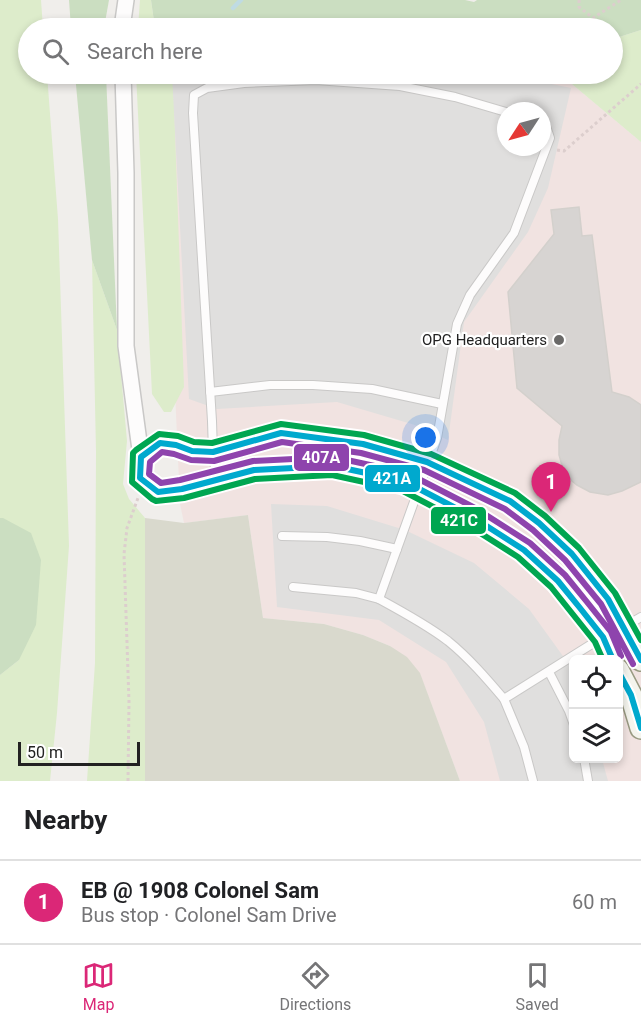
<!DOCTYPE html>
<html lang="en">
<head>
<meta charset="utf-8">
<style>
	:root { --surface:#fff; --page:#f6f6f6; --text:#202124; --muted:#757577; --line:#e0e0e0; --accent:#db2777 }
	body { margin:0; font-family:Roboto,sans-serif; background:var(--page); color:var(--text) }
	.controls { position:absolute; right:18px; bottom:18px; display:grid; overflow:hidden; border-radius:9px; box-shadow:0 3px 9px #0003 }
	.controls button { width:54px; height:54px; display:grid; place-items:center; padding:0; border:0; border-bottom:2px solid var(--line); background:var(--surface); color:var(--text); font:30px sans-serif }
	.compass { position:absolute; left:497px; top:102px; width:54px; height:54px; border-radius:50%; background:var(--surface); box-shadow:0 3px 9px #0003; rotate:234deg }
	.scale { position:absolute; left:18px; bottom:15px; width:122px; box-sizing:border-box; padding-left:6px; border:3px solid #222; border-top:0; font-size:16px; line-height:21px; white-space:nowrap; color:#222; -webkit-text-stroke:4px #fff; paint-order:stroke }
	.you { position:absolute; left:426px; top:438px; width:21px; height:21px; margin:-15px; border:4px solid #fff; border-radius:50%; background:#1a73e8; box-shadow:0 0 0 9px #1a73e833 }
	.badge { display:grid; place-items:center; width:39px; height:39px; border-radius:50%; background:var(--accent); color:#fff; font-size:20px; font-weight:700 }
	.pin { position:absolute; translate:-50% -50px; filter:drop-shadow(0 2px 3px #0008) }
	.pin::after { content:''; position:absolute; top:32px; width:21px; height:18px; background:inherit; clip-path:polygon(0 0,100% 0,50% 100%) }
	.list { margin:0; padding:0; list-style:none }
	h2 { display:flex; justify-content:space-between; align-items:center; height:78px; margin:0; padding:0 24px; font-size:26px }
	h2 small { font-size:20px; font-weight:400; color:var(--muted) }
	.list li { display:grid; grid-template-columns:39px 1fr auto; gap:18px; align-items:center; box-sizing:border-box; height:84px; padding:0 24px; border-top:2px solid var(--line) }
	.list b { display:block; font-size:22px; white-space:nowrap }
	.list p { margin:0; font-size:20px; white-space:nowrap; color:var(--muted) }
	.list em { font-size:20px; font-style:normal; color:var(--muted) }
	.icon { flex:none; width:33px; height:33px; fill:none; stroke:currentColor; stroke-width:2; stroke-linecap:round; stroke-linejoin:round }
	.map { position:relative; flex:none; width:641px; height:781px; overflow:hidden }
	.search { position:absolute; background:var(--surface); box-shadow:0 3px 9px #0003; left:18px; right:18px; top:18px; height:66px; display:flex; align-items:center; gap:15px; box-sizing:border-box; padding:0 21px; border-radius:33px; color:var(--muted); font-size:22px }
	.sheet { height:162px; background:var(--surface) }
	nav { display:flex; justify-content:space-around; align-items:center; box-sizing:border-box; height:84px; border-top:2px solid var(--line); background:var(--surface); font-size:16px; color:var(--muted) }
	nav a { display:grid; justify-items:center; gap:3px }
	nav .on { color:var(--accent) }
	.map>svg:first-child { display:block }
	.commercial { fill:#f1e3e1; fill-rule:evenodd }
	.construction { fill:#d9d9cd }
	.grass { fill:#ddeccb }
	.forest { fill:#cbdec1 }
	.parking { fill:#e0dfde; fill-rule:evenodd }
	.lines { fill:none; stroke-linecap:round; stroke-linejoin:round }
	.stream { stroke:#bfdbe3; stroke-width:4.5 }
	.building { fill:#d7d4d2; stroke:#d3d0cc; stroke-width:1.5 }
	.lane-casing { stroke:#c9c8c7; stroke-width:10 }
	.street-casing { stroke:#c9c8c7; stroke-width:18 }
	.secondary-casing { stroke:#999a82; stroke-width:24 }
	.path { stroke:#dccecd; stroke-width:3; stroke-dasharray:3 3; stroke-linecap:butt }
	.lane { stroke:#fdfcfc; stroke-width:8 }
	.street { stroke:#fdfcfc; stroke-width:15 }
	.secondary { stroke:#f4f4ed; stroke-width:21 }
	.bus-1-casing { stroke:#fff; stroke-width:10 }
	.bus-2-casing { stroke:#fff; stroke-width:10 }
	.bus-3-casing { stroke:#fff; stroke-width:10 }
	.bus-1 { stroke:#00a9ce; stroke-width:6 }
	.bus-2 { stroke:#8e44ad; stroke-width:6 }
	.bus-3 { stroke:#00a651; stroke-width:6 }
	.poi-dot { fill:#6a6968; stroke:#fff; stroke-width:2 }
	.labels { text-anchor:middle; stroke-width:4.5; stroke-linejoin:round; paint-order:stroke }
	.poi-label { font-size:15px; fill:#222; stroke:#fff; text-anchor:end }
	.line-badge { stroke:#fff; stroke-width:2 }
	.badge-label { font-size:16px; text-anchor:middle; font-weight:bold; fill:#fff }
</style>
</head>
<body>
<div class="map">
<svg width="641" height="781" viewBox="0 0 641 781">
	<rect width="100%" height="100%" fill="#f0eeeb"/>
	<path class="commercial" d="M 161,74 L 560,74 L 641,142 L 641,781 L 460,781 L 420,674 L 390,646 L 363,635 L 324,624 L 263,618 L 248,515 L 184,523 L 180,504 ZM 506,111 L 542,111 L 542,147 L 506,147 ZM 574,660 L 618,660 L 618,758 L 574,758 Z"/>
	<path class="construction" d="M 248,515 L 263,618 L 324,624 L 363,635 L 390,646 L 407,657 L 420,673 L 460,781 L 145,781 L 145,518 L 184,523 Z"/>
	<g class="grass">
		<path d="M 0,0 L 41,0 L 43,28 L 28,28 L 28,74 L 47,74 L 58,219 L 69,546 L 57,713 L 50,781 L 0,781 L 0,675 L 19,660 L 3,518 L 0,518 Z"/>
		<path d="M 140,0 L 151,0 L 155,28 L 138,28 Z"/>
		<path d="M 641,30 L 641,142 L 560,74 L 612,74 L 613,39 Z"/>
		<path d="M 136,74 L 173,74 L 184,387 L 171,412 L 164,412 L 152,394 Z"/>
		<path d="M 92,260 L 117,330 L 127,441 L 123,484 L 129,499 L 145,518 L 145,781 L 87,781 L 95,663 L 96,452 Z"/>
	</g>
	<g class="forest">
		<path d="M 69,0 L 109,0 L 104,28 L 71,28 Z"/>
		<path d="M 151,0 L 465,0 L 474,2 L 477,0 L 641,0 L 641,30 L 613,39 L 612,28 L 155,28 Z"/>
		<path d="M 75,74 L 106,74 L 117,330 L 92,260 Z"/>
		<path d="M 0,518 L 3,518 L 31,533 L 41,560 L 36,625 L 19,660 L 0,675 Z"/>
	</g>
	<g class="parking">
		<path d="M 172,74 L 503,74 L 571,88 L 548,188 L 528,232 L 464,322 L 448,440 L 415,425 L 337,402 L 217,409 L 189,399 ZM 506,111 L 542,111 L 542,147 L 506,147 Z"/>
		<path d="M 271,504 L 327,506 L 405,530 L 474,563 L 529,609 L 573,670 L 574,758 L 602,759 L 608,781 L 500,781 L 484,722 L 446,662 L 379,620 L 277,607 Z"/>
	</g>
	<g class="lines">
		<path class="stream" d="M 233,8 L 241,0"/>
	</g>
	<path class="building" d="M 579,207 L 582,236 L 592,235 L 612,392 L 629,397 L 641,405 L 641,482 L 622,491 L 608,495 L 590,492 L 577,485 L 572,481 L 563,469 L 559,455 L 559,440 L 562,426 L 517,388 L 508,292 L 554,234 L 551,210 Z"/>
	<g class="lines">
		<g class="lane-casing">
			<g id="lane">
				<path d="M 542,124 L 546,126 L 550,138 L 514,233 L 470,295 L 457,324 L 437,438 L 379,599 C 403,612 427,625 448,641 C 469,658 487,679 504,699 L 603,637"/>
				<path d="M 210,392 L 270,385 L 313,385 L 372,389 L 442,404"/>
				<path d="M 216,477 L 213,452 L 212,421 L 193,113 L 194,95 L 207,88 L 244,83 L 316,80 L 400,86 L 455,97 L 506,112"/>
				<path d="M 282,536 L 327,537 L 360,541 L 397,549"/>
				<path d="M 293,587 L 356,593 L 379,599"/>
				<path d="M 624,627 L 641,617"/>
				<path d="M 549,672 L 569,711 L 574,725"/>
				<path d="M 504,699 L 524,747 L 533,781"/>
				<path d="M 584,758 L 588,781"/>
			</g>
		</g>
		<g class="street-casing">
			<g id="street">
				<path d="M 122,28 L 126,0"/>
				<path d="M 123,74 L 126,173 L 126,346 L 141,457"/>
			</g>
		</g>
		<g class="secondary-casing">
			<g id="secondary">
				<path d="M 613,660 L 603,637 L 580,608 L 558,581 L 524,550 L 471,516 L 404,481 L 333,466 L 254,470 L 182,489 L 158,492 L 140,478 L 141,457 L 160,443 L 176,445 L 192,451 L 213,452 L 281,433 L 363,444 L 427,462 L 510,501 L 539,523 L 572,554 L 608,599 L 624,627 L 641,660"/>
				<path d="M 618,670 L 631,695 L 641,728"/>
			</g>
		</g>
		<g class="path">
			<path d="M 579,0 L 579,7 L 593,18 L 621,0"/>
			<path d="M 557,150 L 564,151 L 641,84"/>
			<path d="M 128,781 L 129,702 L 124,554 L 127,528 L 138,498"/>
		</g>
		<use href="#lane" class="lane"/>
		<use href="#street" class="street"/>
		<use href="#secondary" class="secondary"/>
		<g class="bus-1-casing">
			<g id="bus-1">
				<path d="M 613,660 L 603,637 L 580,608 L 558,581 L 524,550 L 471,516 L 404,481 L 333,466 L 254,470 L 182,489 L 158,492 L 140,478 L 141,457 L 160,443 L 176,445 L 192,451 L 213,452 L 281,433 L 363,444 L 427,462 L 510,501 L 539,523 L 572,554 L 608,599 L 641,660"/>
				<path d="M 618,671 L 631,695 L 641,728"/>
			</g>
		</g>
		<g class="bus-2-casing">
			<path id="bus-2" d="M 621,656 L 611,632 L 587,602 L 565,575 L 530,543 L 475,508 L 407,473 L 333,457 L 253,461 L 180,480 L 161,483 L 149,474 L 150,462 L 162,452 L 174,454 L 191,460 L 214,461 L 282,442 L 361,453 L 424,470 L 505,509 L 533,530 L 565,560 L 601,604 L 633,664"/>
		</g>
		<g class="bus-3-casing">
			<path id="bus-3" d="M 603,660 L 595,642 L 551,587 L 518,557 L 466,524 L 401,490 L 332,475 L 255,479 L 184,498 L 156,501 L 152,499 L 132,482 L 133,453 L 136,450 L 159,434 L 178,436 L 194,442 L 212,443 L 281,424 L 364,435 L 431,454 L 515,493 L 545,516 L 579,548 L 615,593 L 641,640"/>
		</g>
		<use href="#bus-1" class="bus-1"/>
		<use href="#bus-2" class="bus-2"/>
		<use href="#bus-3" class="bus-3"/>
	</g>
	<circle class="poi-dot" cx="559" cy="340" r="6"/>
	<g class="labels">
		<g class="poi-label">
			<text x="547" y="345">OPG Headquarters</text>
		</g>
	</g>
	<g class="line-badge">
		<rect x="293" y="443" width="57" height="29" rx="6" fill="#8e44ad"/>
		<rect x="364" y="464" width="57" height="29" rx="6" fill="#00a9ce"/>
		<rect x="430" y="506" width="57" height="29" rx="6" fill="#00a651"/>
	</g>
	<g class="badge-label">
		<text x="321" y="463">407A</text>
		<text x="392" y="484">421A</text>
		<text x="459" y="526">421C</text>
	</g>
</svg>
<div class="controls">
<button><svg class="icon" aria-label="locate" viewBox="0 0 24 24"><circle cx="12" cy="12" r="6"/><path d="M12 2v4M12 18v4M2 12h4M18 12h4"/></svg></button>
<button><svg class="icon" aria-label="layers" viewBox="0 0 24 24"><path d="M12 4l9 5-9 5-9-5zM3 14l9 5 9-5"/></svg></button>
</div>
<svg class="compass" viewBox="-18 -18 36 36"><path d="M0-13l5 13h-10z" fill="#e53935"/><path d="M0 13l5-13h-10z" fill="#757577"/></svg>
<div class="scale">50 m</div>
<div class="you"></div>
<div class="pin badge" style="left:551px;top:512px">1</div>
<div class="search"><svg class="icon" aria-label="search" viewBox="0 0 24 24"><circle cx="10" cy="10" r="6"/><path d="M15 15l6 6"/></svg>Search here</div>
</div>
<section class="sheet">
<h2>Nearby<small></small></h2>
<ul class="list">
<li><span class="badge">1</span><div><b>EB @ 1908 Colonel Sam</b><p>Bus stop · Colonel Sam Drive</p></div><em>60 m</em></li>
</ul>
</section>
<nav>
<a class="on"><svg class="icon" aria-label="map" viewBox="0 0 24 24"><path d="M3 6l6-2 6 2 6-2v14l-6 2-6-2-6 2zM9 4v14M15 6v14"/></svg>Map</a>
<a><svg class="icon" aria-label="directions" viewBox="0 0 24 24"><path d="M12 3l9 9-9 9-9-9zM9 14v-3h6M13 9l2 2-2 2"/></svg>Directions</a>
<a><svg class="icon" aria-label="saved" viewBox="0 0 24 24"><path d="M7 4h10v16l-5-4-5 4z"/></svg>Saved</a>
</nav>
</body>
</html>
